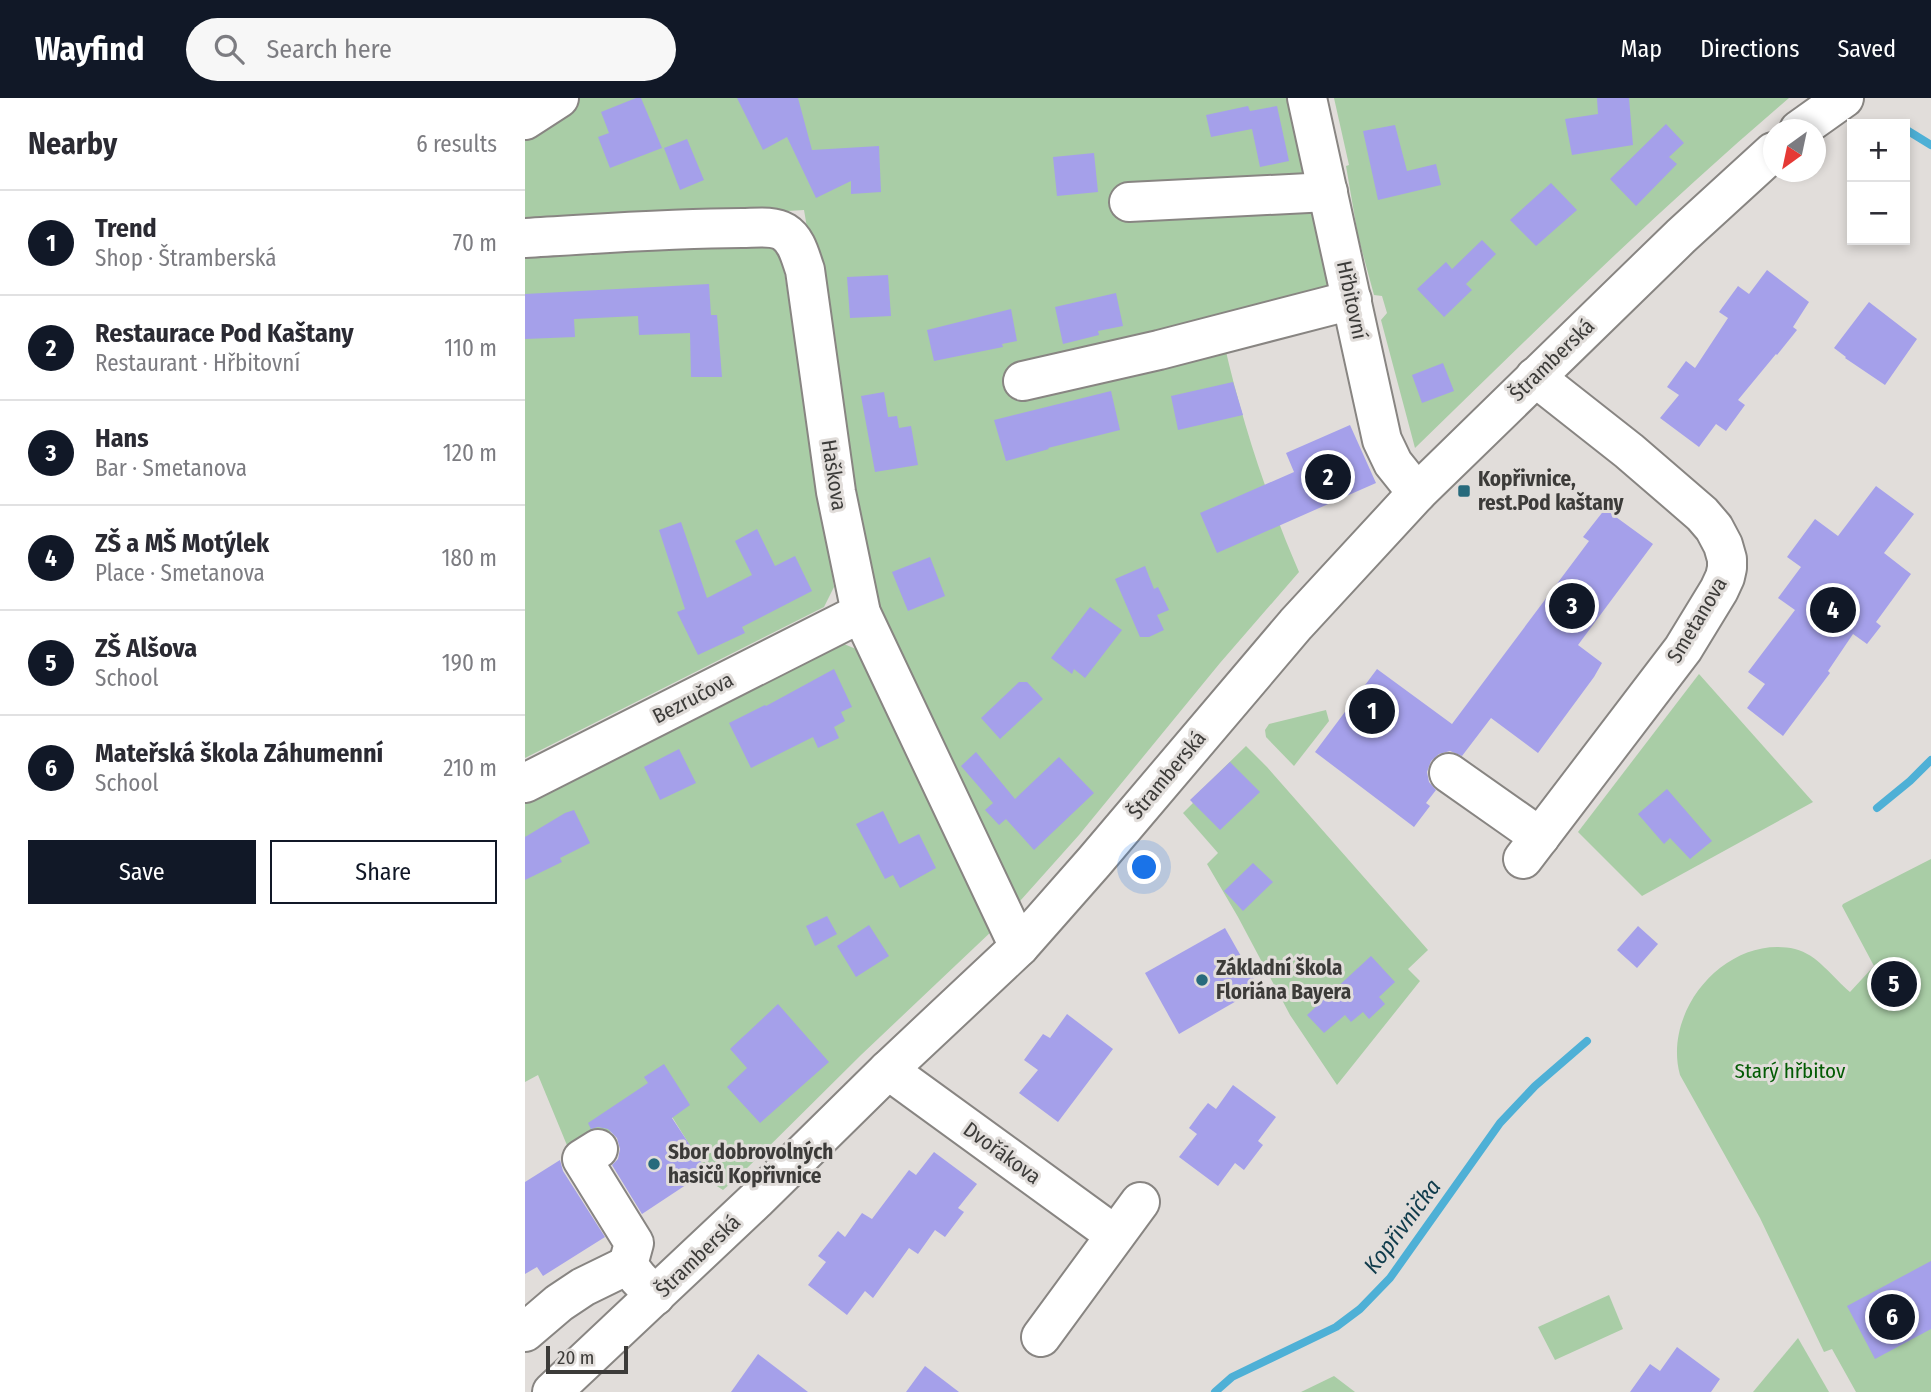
<!DOCTYPE html>
<html lang="en">
<head>
<meta charset="utf-8">
<style>
	:root { --surface:#fff; --page:#f7f7f7; --text:#2b2b33; --muted:#7c7c81; --line:#e1e1e2; --accent:#111827 }
	body { margin:0; font-family:"Fira Sans Condensed",sans-serif; background:var(--page); color:var(--text) }
	.controls { position:absolute; right:21px; top:21px; display:grid; overflow:hidden; border-radius:0px; box-shadow:0 4px 10px #0003 }
	.controls button { width:63px; height:63px; display:grid; place-items:center; padding:0; border:0; border-bottom:2px solid var(--line); background:var(--surface); color:var(--text); font:35px sans-serif }
	.compass { position:absolute; left:1238px; top:21px; width:63px; height:63px; border-radius:50%; background:var(--surface); box-shadow:0 4px 10px #0003; rotate:213deg }
	.scale { position:absolute; left:21px; bottom:18px; width:82px; box-sizing:border-box; padding-left:7px; border:4px solid #3c3b39; border-top:0; font-size:19px; line-height:24px; white-space:nowrap; color:#3c3b39; -webkit-text-stroke:5px #e1ddda; paint-order:stroke }
	.you { position:absolute; left:620px; top:770px; width:24px; height:24px; margin:-18px; border:5px solid #fff; border-radius:50%; background:#1a73e8; box-shadow:0 0 0 10px #1a73e833 }
	.badge { display:grid; place-items:center; width:46px; height:46px; border-radius:50%; background:var(--accent); color:#fff; font-size:23px; font-weight:700 }
	.pin { position:absolute; translate:-50% -50%; border:4px solid #fff; box-shadow:0 2px 7px #0006 }
	.list { margin:0; padding:0; list-style:none }
	h2 { display:flex; justify-content:space-between; align-items:center; height:91px; margin:0; padding:0 28px; font-size:30px }
	h2 small { font-size:23px; font-weight:400; color:var(--muted) }
	.list li { display:grid; grid-template-columns:46px 1fr auto; gap:21px; align-items:center; box-sizing:border-box; height:105px; padding:0 28px; border-top:2px solid var(--line) }
	.list b { display:block; font-size:26px; white-space:nowrap }
	.list p { margin:0; font-size:23px; white-space:nowrap; color:var(--muted) }
	.list em { font-size:23px; font-style:normal; color:var(--muted) }
	.actions { display:flex; gap:14px; padding:21px 28px }
	.actions a { flex:1; padding:16px 0; border:2px solid var(--accent); border-radius:0px; text-align:center; font-size:24px; color:var(--accent) }
	.actions .main { background:var(--accent); color:#fff }
	.icon { flex:none; width:38px; height:38px; fill:none; stroke:currentColor; stroke-width:2; stroke-linecap:round; stroke-linejoin:round }
	.map { position:relative; flex:none; width:1406px; height:1294px; overflow:hidden }
	header { display:flex; align-items:center; gap:42px; box-sizing:border-box; height:98px; padding:0 35px; background:var(--accent); color:#fff }
	header strong { font-size:33px }
	nav { display:flex; gap:38px; margin-inline-start:auto; font-size:24px }
	.search { width:490px; height:63px; background:var(--page); display:flex; align-items:center; gap:18px; box-sizing:border-box; padding:0 24px; border-radius:38px; color:var(--muted); font-size:26px }
	main { display:flex }
	aside { flex:1; background:var(--surface) }
	.map>svg:first-child { display:block }
	.green { fill:#a9cda6 }
	.lines { fill:none; stroke-linecap:round; stroke-linejoin:round }
	.stream { stroke:#4eb0d6; stroke-width:8 }
	.building { fill:#a5a0ea }
	.minor-casing { stroke:#888582; stroke-width:42 }
	.minor { stroke:#fff; stroke-width:38 }
	.poi-dot { fill:#276a7c; stroke:#e1ddda; stroke-width:2.5 }
	.labels { text-anchor:middle; stroke-width:6; stroke-linejoin:round; paint-order:stroke }
	.street-label { font-size:21px; fill:#3c3b39; stroke:#e1ddda }
	.poi-label { font-size:21px; font-weight:bold; fill:#3c3b39; stroke:#e1ddda; text-anchor:start }
	.park-label { font-size:21px; fill:#035b04; stroke:#e1ddda }
	.water-label { font-size:23px; font-style:italic; fill:#0f3b4b; stroke:#e1ddda }
</style>
</head>
<body>
<header>
<strong>Wayfind</strong>
<div class="search"><svg class="icon" aria-label="search" viewBox="0 0 24 24"><circle cx="10" cy="10" r="6"/><path d="M15 15l6 6"/></svg>Search here</div>
<nav><a>Map</a><a>Directions</a><a>Saved</a></nav>
</header>
<main>
<aside>
<h2>Nearby<small>6 results</small></h2>
<ul class="list">
<li><span class="badge">1</span><div><b>Trend</b><p>Shop · Štramberská</p></div><em>70 m</em></li>
<li><span class="badge">2</span><div><b>Restaurace Pod Kaštany</b><p>Restaurant · Hřbitovní</p></div><em>110 m</em></li>
<li><span class="badge">3</span><div><b>Hans</b><p>Bar · Smetanova</p></div><em>120 m</em></li>
<li><span class="badge">4</span><div><b>ZŠ a MŠ Motýlek</b><p>Place · Smetanova</p></div><em>180 m</em></li>
<li><span class="badge">5</span><div><b>ZŠ Alšova</b><p>School</p></div><em>190 m</em></li>
<li><span class="badge">6</span><div><b>Mateřská škola Záhumenní</b><p>School</p></div><em>210 m</em></li>
</ul>
<div class="actions"><a class="main">Save</a><a>Share</a></div>
</aside>
<div class="map">
<svg width="1406" height="1294" viewBox="0 0 1406 1294">
	<rect width="100%" height="100%" fill="#e1ddda"/>
	<g class="green">
		<path d="M 54,0 L 769,0 L 811,187 L 804,195 L 483,268 L 489,294 L 699,245 C 717,324 742,400 774,474 L 695,565 L 554,737 L 486,813 L 383,577 L 344,479 L 331,417 L 279,112 L 0,128 L 0,36 Z"/>
		<path d="M 809,0 L 1264,0 C 1134,111 1012,231 890,350 L 856,222 L 862,215 L 857,198 L 849,197 L 833,138 L 821,68 L 824,67 Z"/>
		<path d="M 235,142 L 256,154 L 309,489 L 299,509 L 0,660 L 0,156 Z"/>
		<path d="M 319,546 L 331,551 L 338,559 L 469,831 L 336,957 L 213,1079 L 198,1092 L 184,1083 L 179,1075 L 181,1073 L 144,1014 L 132,1002 L 73,1042 L 46,1057 L 13,977 L 0,984 L 0,705 Z"/>
		<path d="M 1174,576 L 1288,704 L 1117,798 L 1053,734 Z"/>
		<path d="M 801,612 L 804,623 L 769,668 L 741,639 L 740,632 L 744,626 Z"/>
		<path d="M 721,648 L 742,669 L 903,852 L 883,871 L 895,883 L 812,987 L 765,917 L 713,819 L 682,766 L 693,755 L 658,715 L 668,705 L 666,702 Z"/>
		<path d="M 1406,761 L 1406,1294 L 1331,1294 L 1307,1251 L 1299,1254 L 1235,1120 L 1155,977 C 1137,912 1202,836 1270,851 C 1292,856 1308,880 1325,894 L 1349,868 L 1317,808 L 1318,806 Z"/>
		<path d="M 1084,1197 L 1098,1231 L 1030,1262 L 1013,1229 Z"/>
		<path d="M 1273,1240 L 1304,1294 L 1228,1294 Z"/>
		<path d="M 809,1278 L 830,1294 L 776,1294 Z"/>
	</g>
	<g class="lines">
		<g class="stream">
			<path d="M 1370,26 L 1371,26"/>
			<path d="M 1380,31 L 1406,47"/>
			<path d="M 1352,710 L 1385,683 L 1406,662"/>
			<path d="M 690,1294 L 707,1279 L 811,1229 L 835,1211 L 865,1180 L 975,1025 L 1010,988 L 1062,943"/>
		</g>
	</g>
	<g class="building">
		<path d="M 111,0 L 116,0 L 137,50 L 85,70 L 73,39 L 84,35 L 76,14 Z"/>
		<path d="M 212,0 L 273,0 L 287,52 L 354,48 L 356,94 L 326,96 L 326,83 L 291,100 L 262,39 L 238,52 Z"/>
		<path d="M 1072,0 L 1104,0 L 1108,47 L 1047,57 L 1040,21 L 1073,16 Z"/>
		<path d="M 723,8 L 725,13 L 752,8 L 764,63 L 735,69 L 727,31 L 686,39 L 681,17 Z"/>
		<path d="M 1141,26 L 1159,45 L 1144,59 L 1152,66 L 1111,108 L 1085,81 Z"/>
		<path d="M 870,27 L 882,73 L 911,66 L 916,87 L 853,102 L 838,33 Z"/>
		<path d="M 162,41 L 179,82 L 155,92 L 139,50 Z"/>
		<path d="M 569,55 L 573,94 L 532,98 L 528,59 Z"/>
		<path d="M 1026,85 L 1052,112 L 1011,148 L 985,122 Z"/>
		<path d="M 957,142 L 971,156 L 941,186 L 947,192 L 919,219 L 892,191 L 921,164 L 927,171 Z"/>
		<path d="M 1242,172 L 1284,204 L 1268,229 L 1272,232 L 1252,257 L 1251,256 L 1213,302 L 1220,307 L 1201,333 L 1191,326 L 1174,349 L 1135,320 L 1154,297 L 1142,289 L 1161,263 L 1170,270 L 1203,220 L 1194,214 L 1213,188 L 1224,196 Z"/>
		<path d="M 363,177 L 366,218 L 325,220 L 322,179 Z"/>
		<path d="M 184,186 L 186,217 L 192,217 L 197,279 L 166,279 L 165,235 L 114,237 L 113,218 L 49,221 L 50,239 L 0,241 L 0,196 Z"/>
		<path d="M 591,195 L 598,228 L 573,233 L 574,237 L 538,246 L 530,209 Z"/>
		<path d="M 1344,204 L 1392,241 L 1360,287 L 1320,260 L 1321,259 L 1309,250 Z"/>
		<path d="M 486,211 L 492,243 L 477,246 L 478,249 L 409,263 L 402,232 Z"/>
		<path d="M 918,265 L 929,293 L 897,305 L 887,277 Z"/>
		<path d="M 708,284 L 718,317 L 653,332 L 646,298 Z"/>
		<path d="M 586,293 L 595,332 L 523,350 L 524,351 L 481,363 L 469,322 Z"/>
		<path d="M 359,294 L 363,319 L 372,318 L 374,330 L 386,328 L 393,367 L 350,374 L 336,298 Z"/>
		<path d="M 825,327 L 851,385 L 692,455 L 675,415 L 769,374 L 761,355 Z"/>
		<path d="M 1351,388 L 1389,416 L 1359,455 L 1386,476 L 1351,524 L 1356,528 L 1342,546 L 1328,536 L 1303,573 L 1305,575 L 1258,638 L 1222,610 L 1240,586 L 1223,574 L 1270,512 L 1253,500 L 1276,469 L 1262,459 L 1290,421 L 1313,438 Z"/>
		<path d="M 1080,411 L 1128,446 L 1053,547 L 1077,565 L 1069,579 L 1013,655 L 966,620 L 937,658 L 925,653 L 914,656 L 906,663 L 902,674 L 904,684 L 911,692 L 901,705 L 905,708 L 889,729 L 790,654 L 852,571 L 927,626 L 1064,443 L 1058,439 Z"/>
		<path d="M 156,424 L 182,500 L 227,477 L 210,443 L 232,431 L 250,468 L 270,458 L 287,493 L 217,529 L 220,535 L 173,557 L 152,514 L 160,511 L 134,432 Z"/>
		<path d="M 405,459 L 420,498 L 383,513 L 367,474 Z"/>
		<path d="M 620,468 L 629,491 L 633,489 L 644,512 L 632,517 L 639,532 L 624,539 L 615,539 L 590,481 Z"/>
		<path d="M 565,509 L 597,532 L 560,580 L 549,571 L 547,576 L 526,560 Z"/>
		<path d="M 309,571 L 327,609 L 316,614 L 320,623 L 309,629 L 314,640 L 293,650 L 288,639 L 226,670 L 204,625 L 240,607 L 241,608 Z"/>
		<path d="M 494,584 L 502,584 L 518,601 L 475,641 L 456,620 Z"/>
		<path d="M 154,651 L 171,685 L 135,702 L 119,669 Z"/>
		<path d="M 451,654 L 490,701 L 534,659 L 569,695 L 509,752 L 481,721 L 474,727 L 460,712 L 468,705 L 436,668 Z"/>
		<path d="M 705,664 L 735,694 L 695,732 L 665,702 Z"/>
		<path d="M 1142,691 L 1187,743 L 1165,761 L 1145,740 L 1139,746 L 1113,716 Z"/>
		<path d="M 49,712 L 65,745 L 35,760 L 37,764 L 0,782 L 0,739 L 40,715 Z"/>
		<path d="M 358,713 L 374,746 L 394,736 L 411,770 L 375,790 L 368,777 L 360,781 L 331,726 Z"/>
		<path d="M 728,765 L 748,784 L 718,813 L 699,793 Z"/>
		<path d="M 302,818 L 312,836 L 290,848 L 281,828 Z"/>
		<path d="M 344,827 L 364,858 L 331,879 L 312,848 Z"/>
		<path d="M 1113,828 L 1133,846 L 1112,870 L 1092,852 Z"/>
		<path d="M 700,830 L 734,890 L 654,936 L 620,875 Z"/>
		<path d="M 846,858 L 870,884 L 854,899 L 860,906 L 844,921 L 838,914 L 826,924 L 820,917 L 799,935 L 782,917 Z"/>
		<path d="M 253,906 L 304,964 L 235,1025 L 202,989 L 222,970 L 205,951 Z"/>
		<path d="M 542,916 L 588,951 L 533,1024 L 494,995 L 513,972 L 499,962 L 518,936 L 525,940 Z"/>
		<path d="M 139,966 L 165,1007 L 147,1020 L 182,1073 L 117,1116 L 87,1067 L 93,1061 L 95,1051 L 92,1040 L 83,1031 L 73,1029 L 66,1031 L 63,1025 L 123,985 L 119,979 Z"/>
		<path d="M 708,987 L 751,1019 L 733,1043 L 738,1047 L 719,1072 L 710,1065 L 693,1088 L 654,1059 L 672,1036 L 664,1030 L 675,1015 L 683,1005 L 691,1011 Z"/>
		<path d="M 409,1054 L 452,1086 L 433,1110 L 439,1114 L 420,1139 L 410,1132 L 393,1156 L 384,1150 L 348,1200 L 340,1193 L 322,1217 L 283,1187 L 301,1164 L 293,1158 L 313,1133 L 320,1139 L 337,1115 L 347,1121 L 384,1072 L 391,1077 Z"/>
		<path d="M 35,1062 L 38,1073 L 80,1139 L 18,1178 L 12,1169 L 0,1176 L 0,1084 Z"/>
		<path d="M 1406,1163 L 1406,1231 L 1350,1261 L 1322,1208 Z"/>
		<path d="M 1152,1249 L 1195,1281 L 1186,1294 L 1105,1294 L 1125,1266 L 1135,1273 Z"/>
		<path d="M 233,1256 L 283,1294 L 206,1294 Z"/>
		<path d="M 400,1268 L 434,1294 L 381,1294 Z"/>
	</g>
	<g class="lines">
		<g class="minor-casing">
			<g id="minor">
				<path d="M 782,0 L 857,342 L 868,365 L 892,395"/>
				<path d="M 0,22 L 34,0"/>
				<path d="M 1274,32 L 1319,0"/>
				<path d="M 604,104 L 803,94"/>
				<path d="M 0,140 C 72,136 144,130 217,130 C 229,130 248,127 259,134 C 272,142 275,158 280,172 L 311,394 L 336,515 L 494,849"/>
				<path d="M 498,283 L 634,252 L 827,202"/>
				<path d="M 924,675 L 1015,739"/>
				<path d="M 0,685 L 336,515"/>
				<path d="M 998,761 L 1158,551 L 1194,492 L 1200,479 L 1202,470 L 1202,461 L 1198,447 L 1189,430 L 1177,416 L 1104,353 L 1010,279"/>
				<path d="M 363,972 L 590,1137"/>
				<path d="M 73,1051 L 57,1061 L 109,1145 L 103,1167 L 113,1180 L 130,1198"/>
				<path d="M 0,1234 L 34,1205 L 58,1189 L 103,1167"/>
				<path d="M 516,1239 L 615,1104"/>
				<path d="M 27,1294 L 231,1102 L 363,972 L 494,849 L 569,764 L 771,526 L 892,395 L 1156,138 L 1248,54"/>
			</g>
		</g>
		<use href="#minor" class="minor"/>
	</g>
	<g class="poi-dot">
		<rect x="932" y="386" width="14" height="14" rx="3.5"/>
		<circle cx="677" cy="882" r="7"/>
		<circle cx="129" cy="1066" r="7"/>
	</g>
	<g class="labels">
		<g class="street-label">
			<text transform="translate(827 202) rotate(78)" y="7">Hřbitovní</text>
			<text transform="translate(1027 262) rotate(-44)" y="7">Štramberská</text>
			<text transform="translate(309 377) rotate(81)" y="7">Haškova</text>
			<text transform="translate(1172 522) rotate(-59)" y="7">Smetanova</text>
			<text transform="translate(168 600) rotate(-27)" y="7">Bezručova</text>
			<text transform="translate(642 677) rotate(-50)" y="7">Štramberská</text>
			<text transform="translate(477 1055) rotate(36)" y="7">Dvořákova</text>
			<text transform="translate(173 1158) rotate(-44)" y="7">Štramberská</text>
		</g>
		<g class="poi-label">
			<text x="953" y="388">Kopřivnice,<tspan x="953" dy="24">rest.Pod kaštany</tspan></text>
			<text x="691" y="877">Základní škola<tspan x="691" dy="24">Floriána Bayera</tspan></text>
			<text x="143" y="1061">Sbor dobrovolných<tspan x="143" dy="24">hasičů Kopřivnice</tspan></text>
		</g>
		<g class="park-label">
			<text x="1265" y="980">Starý hřbitov</text>
		</g>
		<g class="water-label">
			<text transform="translate(877 1128) rotate(-53)" y="8">Kopřivnička</text>
		</g>
	</g>
</svg>
<div class="controls">
<button>+</button>
<button>−</button>
</div>
<svg class="compass" viewBox="-18 -18 36 36"><path d="M0-13l5 13h-10z" fill="#e53935"/><path d="M0 13l5-13h-10z" fill="#7c7c81"/></svg>
<div class="scale">20 m</div>
<div class="you"></div>
<div class="pin badge" style="left:847px;top:613px">1</div>
<div class="pin badge" style="left:803px;top:379px">2</div>
<div class="pin badge" style="left:1047px;top:508px">3</div>
<div class="pin badge" style="left:1308px;top:512px">4</div>
<div class="pin badge" style="left:1369px;top:886px">5</div>
<div class="pin badge" style="left:1367px;top:1219px">6</div>
</div>
</main>
</body>
</html>
